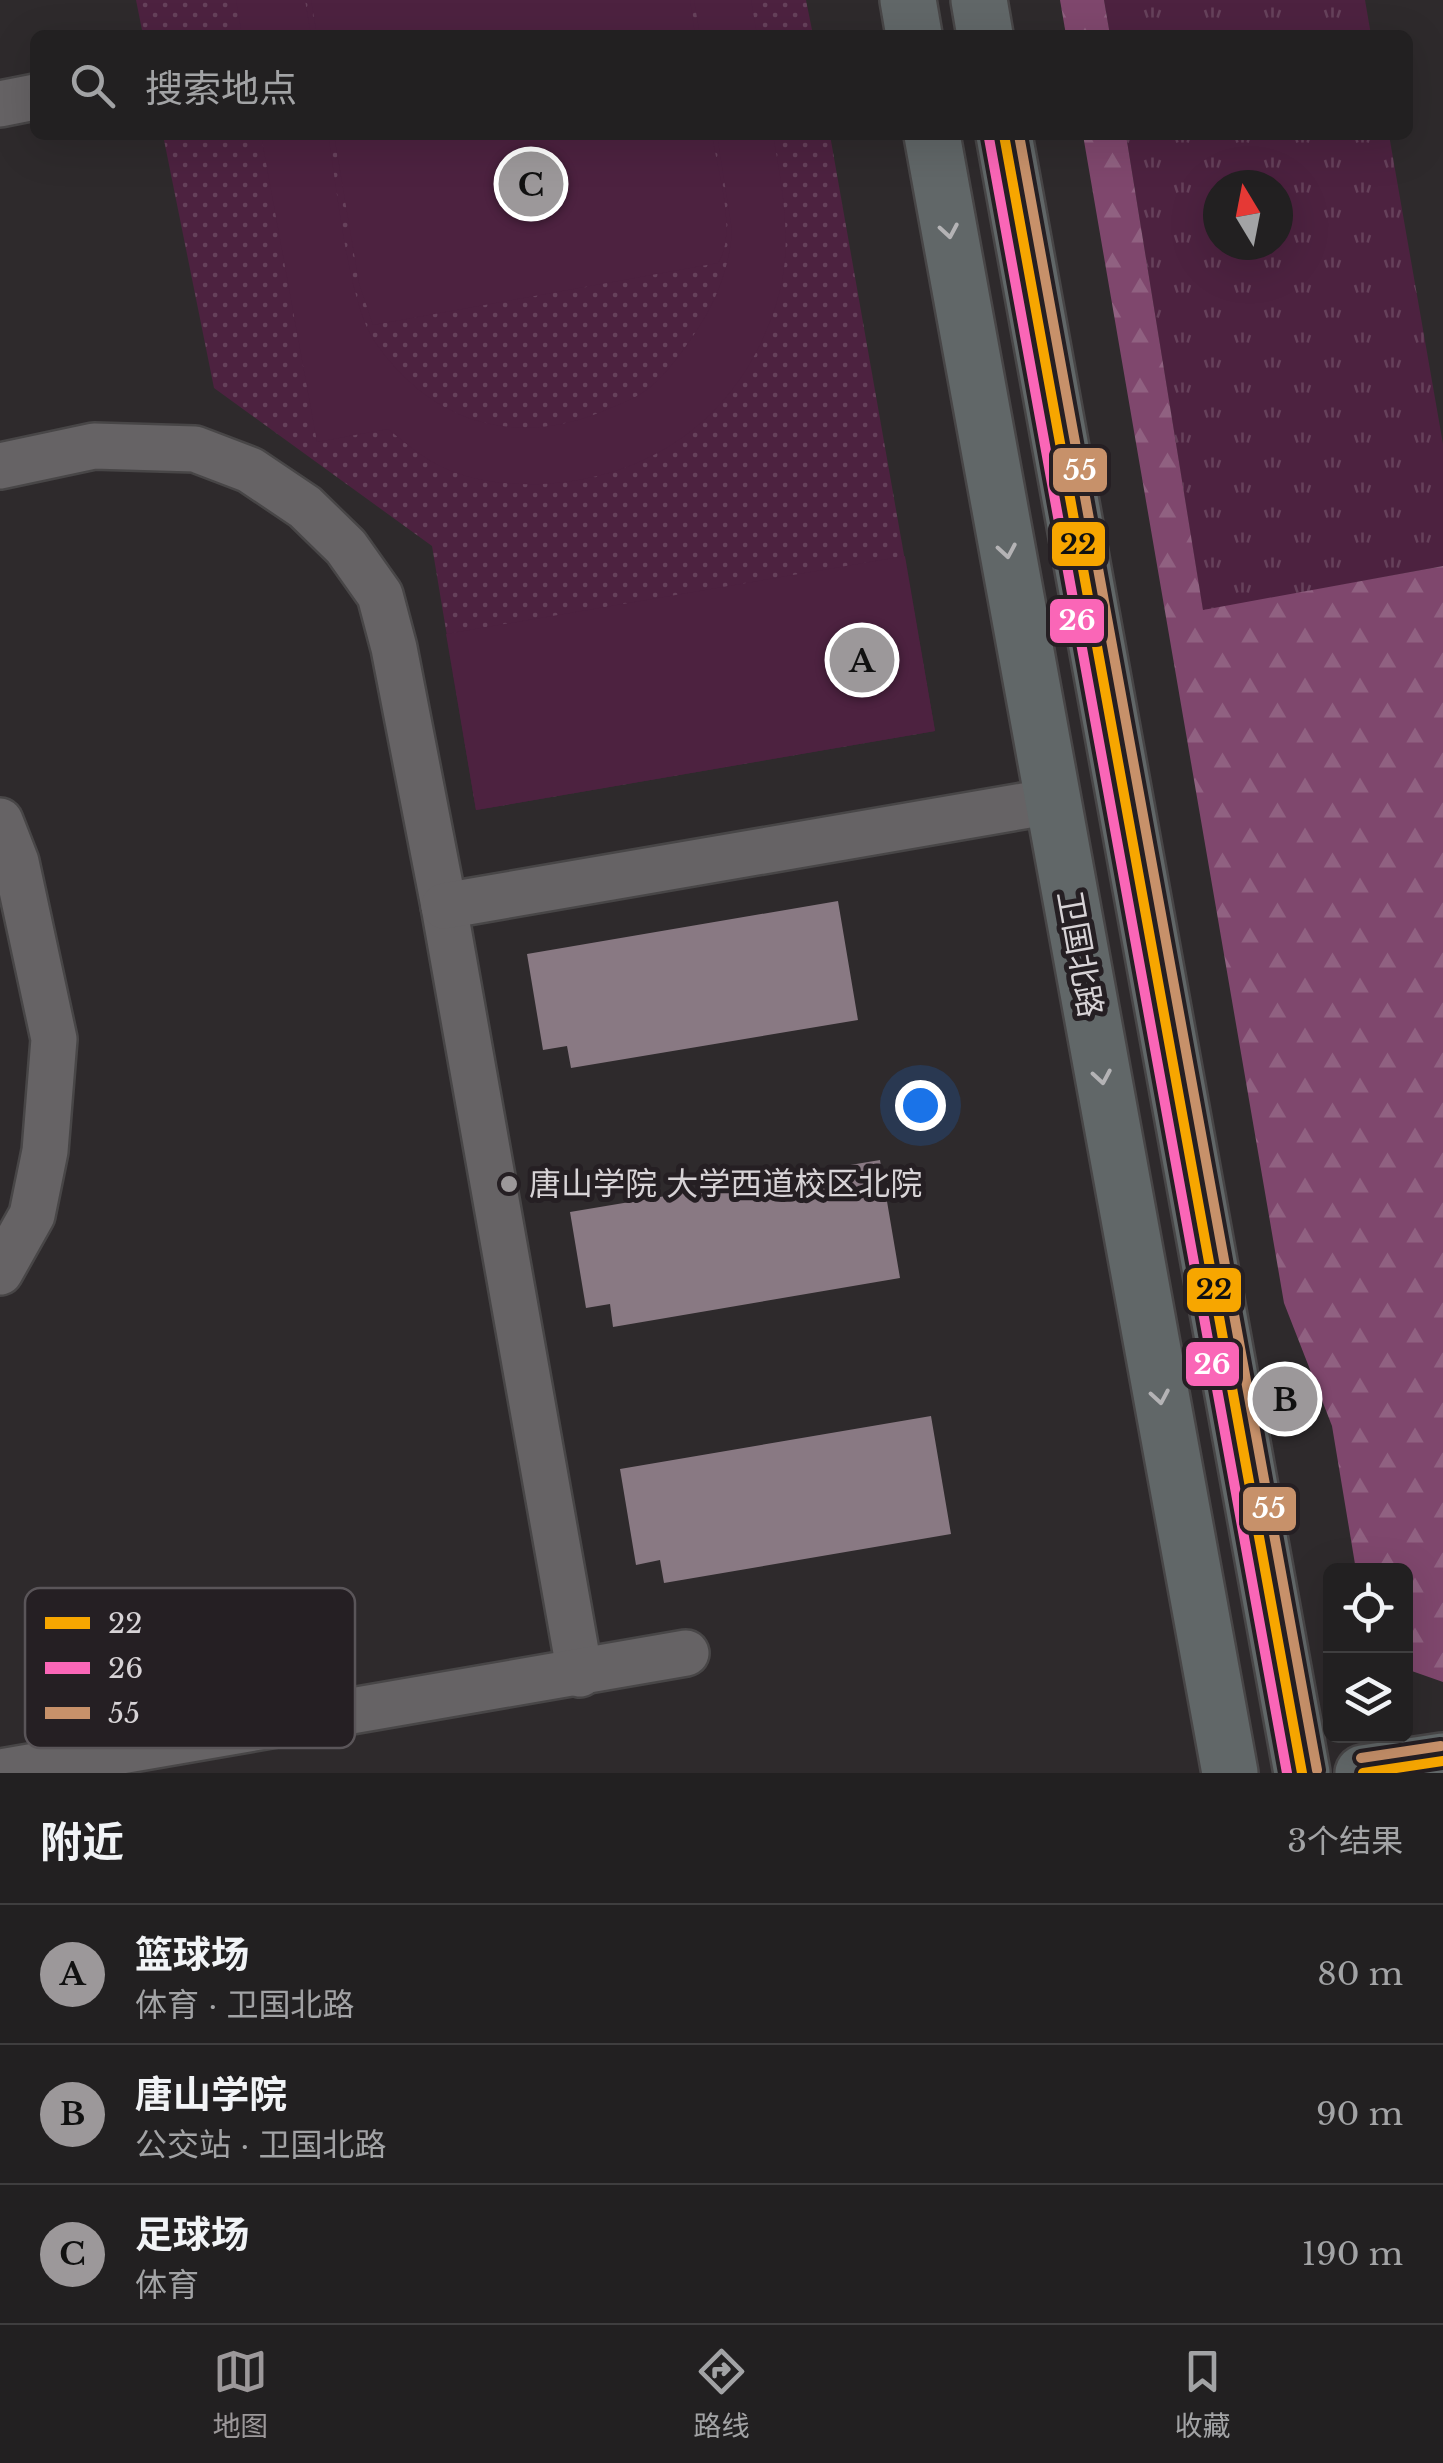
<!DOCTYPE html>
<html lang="zh">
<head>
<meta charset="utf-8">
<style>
	:root { --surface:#222021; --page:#2e2d2e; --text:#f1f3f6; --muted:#a2a3a5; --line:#3f3e3f; --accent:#9c989a }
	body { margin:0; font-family:"Libre Baskerville","Noto Sans SC",serif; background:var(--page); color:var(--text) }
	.controls { position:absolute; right:30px; bottom:30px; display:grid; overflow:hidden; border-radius:15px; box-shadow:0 10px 40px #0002 }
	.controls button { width:90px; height:90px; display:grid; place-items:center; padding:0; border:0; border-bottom:2px solid var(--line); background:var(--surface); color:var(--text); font:50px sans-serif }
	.compass { position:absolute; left:1203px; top:170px; width:90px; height:90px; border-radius:50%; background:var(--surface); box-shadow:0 10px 40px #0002; rotate:350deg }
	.you { position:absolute; left:920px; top:1105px; width:35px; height:35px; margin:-25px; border:8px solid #fff; border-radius:50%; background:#1a73e8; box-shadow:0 0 0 15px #1a73e833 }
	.badge { display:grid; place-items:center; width:65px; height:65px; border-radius:50%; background:var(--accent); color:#111; font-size:32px; font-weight:700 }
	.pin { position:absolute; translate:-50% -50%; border:5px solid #fff; box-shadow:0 2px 10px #0006 }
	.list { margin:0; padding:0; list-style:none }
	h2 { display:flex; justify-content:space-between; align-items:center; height:130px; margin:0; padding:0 40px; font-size:42px }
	h2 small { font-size:32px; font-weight:400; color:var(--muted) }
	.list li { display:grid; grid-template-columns:65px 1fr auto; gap:30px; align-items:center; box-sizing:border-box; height:140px; padding:0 40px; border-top:2px solid var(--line) }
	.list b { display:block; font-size:38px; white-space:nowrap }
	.list p { margin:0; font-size:32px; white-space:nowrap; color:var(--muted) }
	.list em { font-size:32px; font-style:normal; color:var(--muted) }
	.icon { flex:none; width:55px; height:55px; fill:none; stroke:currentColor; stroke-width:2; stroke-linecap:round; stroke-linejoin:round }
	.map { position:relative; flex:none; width:1443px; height:1773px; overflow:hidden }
	.search { position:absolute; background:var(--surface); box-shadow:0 10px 40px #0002; left:30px; right:30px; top:30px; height:110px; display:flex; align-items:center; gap:25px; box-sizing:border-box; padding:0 35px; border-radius:15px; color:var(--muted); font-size:38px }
	.sheet { height:550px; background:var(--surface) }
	nav { display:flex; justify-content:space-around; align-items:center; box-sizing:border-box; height:140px; border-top:2px solid var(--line); background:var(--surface); font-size:28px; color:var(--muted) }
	nav a { display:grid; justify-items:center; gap:5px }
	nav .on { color:var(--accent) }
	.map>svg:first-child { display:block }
	.grass { fill:url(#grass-tufts); fill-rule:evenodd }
	.forest { fill:url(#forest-firs) }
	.park { fill:url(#park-dots) }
	.pitch { fill:#4d2240 }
	.building { fill:#897983 }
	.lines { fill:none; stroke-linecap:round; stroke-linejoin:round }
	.minor-casing { stroke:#484647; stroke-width:50 }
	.major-casing { stroke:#484647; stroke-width:60 }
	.minor { stroke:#666365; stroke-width:45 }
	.major { stroke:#616768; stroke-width:55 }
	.bus-1-casing { stroke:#251f23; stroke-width:18 }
	.bus-2-casing { stroke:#251f23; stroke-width:18 }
	.bus-3-casing { stroke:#251f23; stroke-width:18 }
	.bus-1 { stroke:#f7a600; stroke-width:10 }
	.bus-2 { stroke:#fa66b7; stroke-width:10 }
	.bus-3 { stroke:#c7916a; stroke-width:10 }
	.oneway { stroke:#b4b3b5 }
	.poi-dot { fill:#9c989a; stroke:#251f23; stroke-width:4 }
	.labels { text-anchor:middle; stroke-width:10; stroke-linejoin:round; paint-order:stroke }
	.street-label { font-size:32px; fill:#d7d3d6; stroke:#251f23 }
	.poi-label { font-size:32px; fill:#d7d3d6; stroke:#251f23; text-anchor:start }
	.key { fill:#251f23; stroke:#5a5559; stroke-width:2.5 }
	.key-label { font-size:28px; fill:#d7d3d6 }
	.line-badge { stroke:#251f23; stroke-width:4 }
	.badge-label { font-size:28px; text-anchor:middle; font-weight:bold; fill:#fff }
	.pale-badge-label { font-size:28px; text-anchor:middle; font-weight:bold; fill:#111 }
</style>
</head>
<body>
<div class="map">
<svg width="1443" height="1773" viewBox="0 0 1443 1773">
	<defs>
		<pattern id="grass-tufts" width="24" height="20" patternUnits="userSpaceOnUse" patternTransform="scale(2.5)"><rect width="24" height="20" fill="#4d2240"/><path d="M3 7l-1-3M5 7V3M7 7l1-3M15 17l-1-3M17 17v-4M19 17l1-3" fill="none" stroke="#66415b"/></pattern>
		<pattern id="forest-firs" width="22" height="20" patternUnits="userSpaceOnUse" patternTransform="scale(2.5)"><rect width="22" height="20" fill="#7f476d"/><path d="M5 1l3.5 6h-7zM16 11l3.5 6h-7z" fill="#906181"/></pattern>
		<pattern id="park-dots" width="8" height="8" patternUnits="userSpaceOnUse" patternTransform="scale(2.5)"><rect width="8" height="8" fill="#4d2240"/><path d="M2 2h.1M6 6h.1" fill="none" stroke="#66415b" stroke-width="1.8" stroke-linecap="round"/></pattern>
	</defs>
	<rect width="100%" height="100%" fill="#2e2a2c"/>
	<g class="grass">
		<path d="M 1104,0 L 1365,0 L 1371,35 L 1110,35 Z"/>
		<path d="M 1126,135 L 1389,135 L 1443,444 L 1443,566 L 1203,611 ZM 1218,185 L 1278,185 L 1278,245 L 1218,245 Z"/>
	</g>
	<g class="forest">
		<path d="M 1060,0 L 1104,0 L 1110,35 L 1066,35 Z"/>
		<path d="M 1083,135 L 1126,135 L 1203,610 L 1443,566 L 1443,1682 L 1406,1669 L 1406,1570 L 1356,1570 L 1332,1426 L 1284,1303 Z"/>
	</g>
	<g class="park">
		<path d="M 136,0 L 806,0 L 813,35 L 143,35 Z"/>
		<path d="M 163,135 L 830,135 L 935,731 L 476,810 L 432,546 L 214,388 Z"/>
	</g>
	<g class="pitch">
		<path d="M 236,0 L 305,0 L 311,35 L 242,35 Z"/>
		<path d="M 311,0 L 690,0 L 695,35 L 317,35 Z"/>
		<path d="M 694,0 L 751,0 L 757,35 L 700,35 Z"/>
		<path d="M 261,135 L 328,135 C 337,186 348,303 375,342 C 429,421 513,448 601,412 C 618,405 635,399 649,388 C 667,374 680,354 693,336 C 715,305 730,267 732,230 L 717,135 L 773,135 C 782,186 793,243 779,294 C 748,408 659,479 541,484 C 512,485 479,482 451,471 C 428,462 407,445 388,429 L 317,442 Z"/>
		<path d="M 334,135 L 712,135 C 717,169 738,233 718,263 L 373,325 L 359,283 Z"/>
		<path d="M 905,556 L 935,731 L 476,810 L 446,634 Z"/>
	</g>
	<g class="building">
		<path d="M 838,901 L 858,1020 L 571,1068 L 567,1046 L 543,1050 L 527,954 Z"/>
		<path d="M 880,1160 L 900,1278 L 613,1327 L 610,1304 L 586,1308 L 570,1212 Z"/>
		<path d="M 931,1416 L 951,1534 L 664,1583 L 660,1560 L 636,1565 L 620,1469 Z"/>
	</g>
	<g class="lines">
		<g class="minor-casing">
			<g id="minor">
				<path d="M 0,104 L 35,97"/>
				<path d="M 0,466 L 94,446 L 195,449 L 250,470 L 305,507 L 346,547 L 380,595 L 394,648 L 444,906 L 580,1674"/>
				<path d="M 0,821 L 16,862 L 54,1039 L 45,1151 L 32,1215 L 0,1272"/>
				<path d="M 444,906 L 1052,801"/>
				<path d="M 0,1772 L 686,1653"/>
			</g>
		</g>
		<g class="major-casing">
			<g id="major">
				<path d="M 908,0 L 914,35"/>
				<path d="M 979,0 L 985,35"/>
				<path d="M 932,135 L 1230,1773"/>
				<path d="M 1004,135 L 1302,1773"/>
				<path d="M 1363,1773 L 1443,1761"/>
			</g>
		</g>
		<use href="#minor" class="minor"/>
		<use href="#major" class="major"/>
		<g class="bus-1-casing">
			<g id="bus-1">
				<path d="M 1004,135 L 1302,1773"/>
				<path d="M 1363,1773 L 1443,1761"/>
			</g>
		</g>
		<g class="bus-2-casing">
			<path id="bus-2" d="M 989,138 L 1287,1773"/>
		</g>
		<g class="bus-3-casing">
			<g id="bus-3">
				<path d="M 1019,135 L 1317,1770"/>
				<path d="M 1361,1758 L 1441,1746"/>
			</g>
		</g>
		<use href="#bus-1" class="bus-1"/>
		<use href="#bus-2" class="bus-2"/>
		<use href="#bus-3" class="bus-3"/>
	</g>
	<defs><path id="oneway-chevron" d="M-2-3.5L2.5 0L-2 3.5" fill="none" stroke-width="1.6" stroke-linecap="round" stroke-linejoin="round" transform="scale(2.5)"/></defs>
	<g class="oneway">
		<use href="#oneway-chevron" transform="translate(949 231) rotate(80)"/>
		<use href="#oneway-chevron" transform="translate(1007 551) rotate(80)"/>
		<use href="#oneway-chevron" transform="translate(1102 1077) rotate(80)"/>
		<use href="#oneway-chevron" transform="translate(1160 1397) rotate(80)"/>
	</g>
	<circle class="poi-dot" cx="509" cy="1184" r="10"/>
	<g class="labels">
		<g class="street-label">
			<text transform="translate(1080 954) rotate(80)" y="11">卫国北路</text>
		</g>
		<g class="poi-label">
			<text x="529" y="1195">唐山学院 大学西道校区北院</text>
		</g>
	</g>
	<rect x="25" y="1588" width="330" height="160" rx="15" class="key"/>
	<rect x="45" y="1617" width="45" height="12" fill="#f7a600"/>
	<rect x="45" y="1662" width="45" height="12" fill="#fa66b7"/>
	<rect x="45" y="1707" width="45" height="12" fill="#c7916a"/>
	<g class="key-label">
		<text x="108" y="1633">22</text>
		<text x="108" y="1678">26</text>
		<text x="108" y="1723">55</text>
	</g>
	<g class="line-badge">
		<rect x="1051" y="446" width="58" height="48" rx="10" fill="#c7916a"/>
		<rect x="1050" y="520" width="57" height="48" rx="10" fill="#f7a600"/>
		<rect x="1048" y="597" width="58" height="48" rx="10" fill="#fa66b7"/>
		<rect x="1185" y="1266" width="58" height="48" rx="10" fill="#f7a600"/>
		<rect x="1184" y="1340" width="57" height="48" rx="10" fill="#fa66b7"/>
		<rect x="1241" y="1485" width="57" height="48" rx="10" fill="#c7916a"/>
	</g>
	<g class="badge-label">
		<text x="1080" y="480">55</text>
		<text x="1077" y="630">26</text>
		<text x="1212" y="1374">26</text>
		<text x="1269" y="1518">55</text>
	</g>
	<g class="pale-badge-label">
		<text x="1078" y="554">22</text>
		<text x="1214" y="1299">22</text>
	</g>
</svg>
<div class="controls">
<button><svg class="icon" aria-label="locate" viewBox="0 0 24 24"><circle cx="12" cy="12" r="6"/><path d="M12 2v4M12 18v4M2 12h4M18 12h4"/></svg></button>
<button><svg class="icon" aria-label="layers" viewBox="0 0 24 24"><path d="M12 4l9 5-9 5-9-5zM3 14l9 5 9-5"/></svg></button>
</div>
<svg class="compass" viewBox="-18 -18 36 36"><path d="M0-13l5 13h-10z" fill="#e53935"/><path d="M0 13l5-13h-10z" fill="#a2a3a5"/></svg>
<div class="you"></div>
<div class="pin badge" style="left:862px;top:660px">A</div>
<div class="pin badge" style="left:1285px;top:1399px">B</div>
<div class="pin badge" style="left:531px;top:184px">C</div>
<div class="search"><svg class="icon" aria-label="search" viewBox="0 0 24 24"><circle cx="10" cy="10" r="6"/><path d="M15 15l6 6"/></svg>搜索地点</div>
</div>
<section class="sheet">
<h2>附近<small>3个结果</small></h2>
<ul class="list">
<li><span class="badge">A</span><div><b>篮球场</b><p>体育 · 卫国北路</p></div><em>80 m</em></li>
<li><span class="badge">B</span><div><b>唐山学院</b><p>公交站 · 卫国北路</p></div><em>90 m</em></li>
<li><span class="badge">C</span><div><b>足球场</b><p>体育</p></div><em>190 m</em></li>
</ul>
</section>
<nav>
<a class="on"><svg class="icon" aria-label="map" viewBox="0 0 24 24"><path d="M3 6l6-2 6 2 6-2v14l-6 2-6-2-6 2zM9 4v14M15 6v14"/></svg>地图</a>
<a><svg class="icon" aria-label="directions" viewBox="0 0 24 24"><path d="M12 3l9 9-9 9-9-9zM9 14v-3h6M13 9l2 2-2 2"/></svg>路线</a>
<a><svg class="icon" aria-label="saved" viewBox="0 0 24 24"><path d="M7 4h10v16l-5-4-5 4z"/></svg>收藏</a>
</nav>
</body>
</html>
